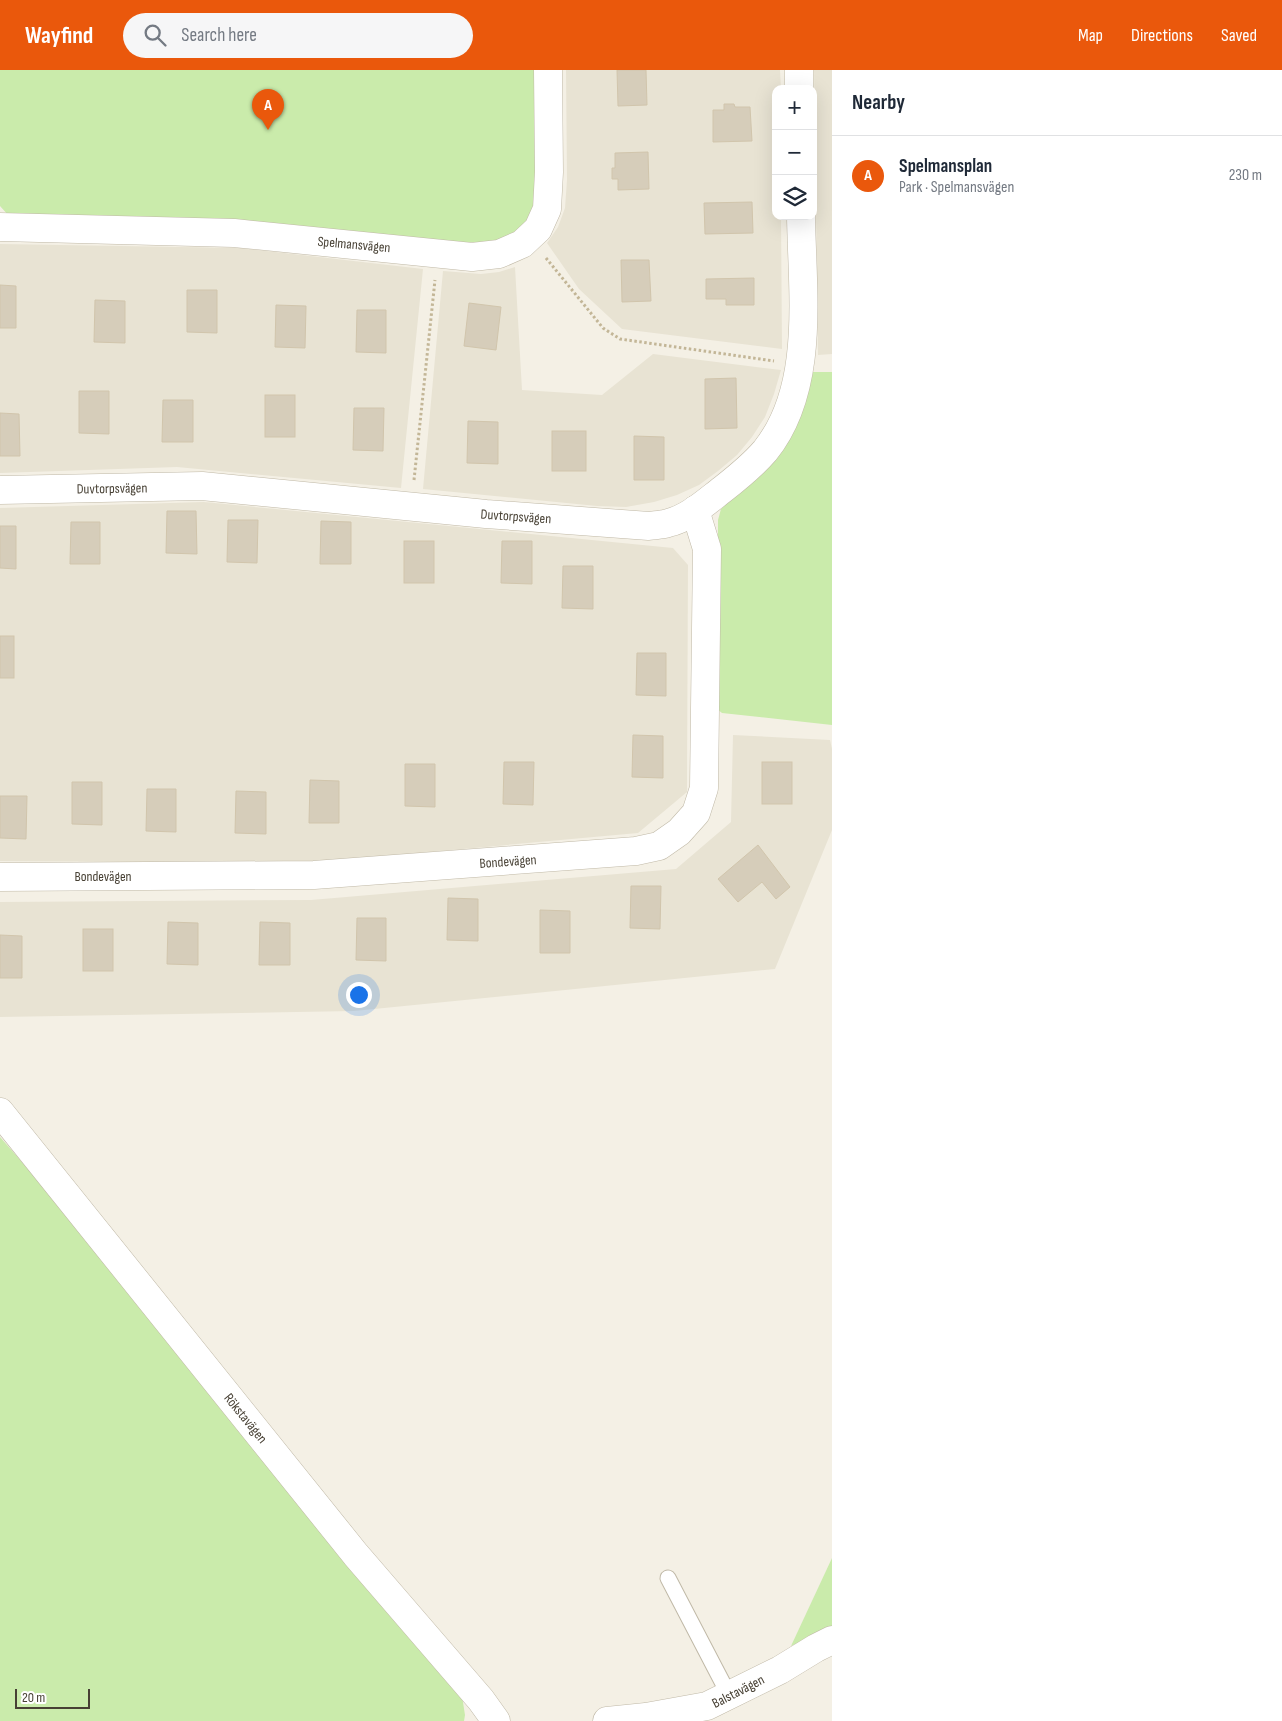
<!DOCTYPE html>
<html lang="en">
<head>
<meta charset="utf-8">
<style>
	:root { --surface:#fff; --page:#f6f6f7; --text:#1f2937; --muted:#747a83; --line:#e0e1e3; --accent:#ea580c }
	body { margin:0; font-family:"Sofia Sans Condensed",sans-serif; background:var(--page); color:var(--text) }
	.controls { position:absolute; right:15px; top:15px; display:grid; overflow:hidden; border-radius:10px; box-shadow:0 5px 20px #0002 }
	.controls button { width:45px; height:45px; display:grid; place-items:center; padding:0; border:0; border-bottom:1px solid var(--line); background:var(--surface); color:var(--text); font:25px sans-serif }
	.scale { position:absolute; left:15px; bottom:12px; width:75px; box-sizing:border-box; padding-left:5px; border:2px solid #474034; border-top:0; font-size:14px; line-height:18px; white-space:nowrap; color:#474034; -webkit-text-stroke:4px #fff; paint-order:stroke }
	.you { position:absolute; left:358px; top:924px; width:18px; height:18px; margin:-12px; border:4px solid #fff; border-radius:50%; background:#1a73e8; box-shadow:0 0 0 8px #1a73e833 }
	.badge { display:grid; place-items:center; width:32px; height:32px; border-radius:50%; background:var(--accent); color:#fff; font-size:16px; font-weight:700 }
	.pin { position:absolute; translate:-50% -41px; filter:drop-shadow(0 1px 2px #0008) }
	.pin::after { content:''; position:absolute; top:26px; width:18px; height:15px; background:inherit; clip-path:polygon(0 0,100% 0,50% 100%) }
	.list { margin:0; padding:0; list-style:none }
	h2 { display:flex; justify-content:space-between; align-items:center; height:65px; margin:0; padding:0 20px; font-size:21px }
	h2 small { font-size:16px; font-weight:400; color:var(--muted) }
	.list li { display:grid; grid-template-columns:32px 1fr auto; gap:15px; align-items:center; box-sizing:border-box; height:80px; padding:0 20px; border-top:1px solid var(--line) }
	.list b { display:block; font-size:19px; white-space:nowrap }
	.list p { margin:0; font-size:16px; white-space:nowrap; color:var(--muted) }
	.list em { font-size:16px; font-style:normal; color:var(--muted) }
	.icon { flex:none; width:28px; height:28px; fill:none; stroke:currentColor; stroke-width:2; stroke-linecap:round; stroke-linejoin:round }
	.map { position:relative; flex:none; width:832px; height:1651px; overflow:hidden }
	header { display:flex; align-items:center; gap:30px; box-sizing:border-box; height:70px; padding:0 25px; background:var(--accent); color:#fff }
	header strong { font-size:24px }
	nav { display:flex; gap:28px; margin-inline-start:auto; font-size:18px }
	.search { width:350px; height:45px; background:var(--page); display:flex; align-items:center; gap:12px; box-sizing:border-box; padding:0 18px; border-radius:28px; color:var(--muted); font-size:19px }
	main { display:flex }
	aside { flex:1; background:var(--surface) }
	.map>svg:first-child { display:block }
	.residential { fill:#e8e3d3 }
	.green { fill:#caebab }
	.building { fill:#d6cdba; stroke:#d1c5ac }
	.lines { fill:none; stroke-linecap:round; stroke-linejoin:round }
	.lane-casing { stroke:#c0b9a7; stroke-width:17 }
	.street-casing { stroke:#c0b9a7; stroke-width:29 }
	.path { stroke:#c3b697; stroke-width:3; stroke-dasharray:2.5 2.5; stroke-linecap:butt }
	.lane { stroke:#fff; stroke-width:15 }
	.street { stroke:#fff; stroke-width:28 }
	.labels { text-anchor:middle; stroke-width:4.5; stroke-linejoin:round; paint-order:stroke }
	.street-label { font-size:14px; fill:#474034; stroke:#fff }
</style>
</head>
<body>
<header>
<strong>Wayfind</strong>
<div class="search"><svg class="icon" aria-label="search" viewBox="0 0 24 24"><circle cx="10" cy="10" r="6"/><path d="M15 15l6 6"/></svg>Search here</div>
<nav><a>Map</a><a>Directions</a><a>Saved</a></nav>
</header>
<main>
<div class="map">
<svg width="832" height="1651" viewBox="0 0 832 1651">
	<rect width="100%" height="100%" fill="#f4f0e5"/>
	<g class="residential">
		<path d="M 566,0 L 780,0 L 781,19 L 776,19 L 776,146 L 781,146 L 782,279 L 622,259 L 579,219 L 547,173 L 558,157 L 565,138 L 567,110 Z"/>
		<path d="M 814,0 L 832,0 L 832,284 L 818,285 Z"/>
		<path d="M 0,174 L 241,178 L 423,199 L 401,418 L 177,397 L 0,403 Z"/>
		<path d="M 515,197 L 522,320 L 602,325 L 653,284 L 781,300 L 774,324 L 765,347 L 752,367 L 737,385 L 718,401 L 699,415 L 677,425 L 654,432 L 626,437 L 597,436 L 423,419 L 443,201 L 481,204 L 499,202 Z"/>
		<path d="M 204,432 L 673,478 L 688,495 L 687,722 L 638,763 L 309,793 L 0,791 L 0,438 Z"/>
		<path d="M 733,665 L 830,670 L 832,679 L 832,760 L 775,899 L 354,941 L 0,947 L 0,832 L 311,830 L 676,799 L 731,752 Z"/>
	</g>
	<g class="green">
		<path d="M 0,0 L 535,0 L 538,120 L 531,146 L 516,165 L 483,174 L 255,152 L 9,146 L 0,136 Z"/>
		<path d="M 811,302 L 832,302 L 832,655 L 722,643 L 717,639 L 718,450 L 721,439 L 729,429 Z"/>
		<path d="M 0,1067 L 65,1141 L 462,1626 L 465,1645 L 464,1651 L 0,1651 Z"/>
		<path d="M 832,1488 L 832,1558 L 791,1576 Z"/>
	</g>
	<g class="building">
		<path d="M 617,0 L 646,0 L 647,35 L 618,36 Z"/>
		<path d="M 724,34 L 734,34 L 735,37 L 750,37 L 752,71 L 713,72 L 713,40 L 724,40 Z"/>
		<path d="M 648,82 L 649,119 L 618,120 L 618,109 L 612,109 L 612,98 L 615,98 L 615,83 Z"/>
		<path d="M 752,132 L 753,163 L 705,164 L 704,133 Z"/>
		<path d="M 621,190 L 649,190 L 651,231 L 622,232 Z"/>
		<path d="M 754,208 L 754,235 L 726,235 L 726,229 L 706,229 L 706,209 Z"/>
		<path d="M 0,215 L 16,216 L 16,258 L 0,258 Z"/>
		<path d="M 187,220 L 217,220 L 217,263 L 187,262 Z"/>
		<path d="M 95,230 L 125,231 L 125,273 L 94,272 Z"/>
		<path d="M 469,233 L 501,237 L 496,280 L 464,276 Z"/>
		<path d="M 276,235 L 306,236 L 305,278 L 275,277 Z"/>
		<path d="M 357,240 L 386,240 L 386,283 L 356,282 Z"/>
		<path d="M 736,308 L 737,358 L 705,359 L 705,309 Z"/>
		<path d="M 79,321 L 109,321 L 109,364 L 79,363 Z"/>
		<rect x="265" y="325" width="30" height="42"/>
		<path d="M 163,330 L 193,330 L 193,372 L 162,372 Z"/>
		<path d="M 354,338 L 384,338 L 383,381 L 353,380 Z"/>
		<path d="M 0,343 L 19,344 L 20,386 L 0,386 Z"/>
		<path d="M 468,351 L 498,352 L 498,394 L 467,393 Z"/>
		<rect x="552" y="361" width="34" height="40"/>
		<path d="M 634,366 L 664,367 L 664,410 L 634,410 Z"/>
		<path d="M 167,441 L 196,441 L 197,484 L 166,483 Z"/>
		<path d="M 228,450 L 258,450 L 257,493 L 227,492 Z"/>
		<path d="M 321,451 L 351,452 L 351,494 L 320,494 Z"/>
		<path d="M 71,452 L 100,452 L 100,494 L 70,494 Z"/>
		<path d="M 0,456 L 16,456 L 16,499 L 0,498 Z"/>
		<rect x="404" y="471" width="30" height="42"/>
		<path d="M 502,471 L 532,471 L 532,514 L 501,513 Z"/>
		<path d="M 563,496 L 593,496 L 593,539 L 562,538 Z"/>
		<rect x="0" y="566" width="14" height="42"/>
		<path d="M 637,583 L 666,583 L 666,626 L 636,625 Z"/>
		<path d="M 633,665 L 663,666 L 663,708 L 632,707 Z"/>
		<path d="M 504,692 L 534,692 L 533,735 L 503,734 Z"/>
		<rect x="762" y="692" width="30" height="42"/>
		<path d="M 405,694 L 435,694 L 435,737 L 405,736 Z"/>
		<path d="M 310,710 L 339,711 L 339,753 L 309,753 Z"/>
		<path d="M 72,712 L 102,712 L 102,755 L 72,754 Z"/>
		<path d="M 147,719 L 176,719 L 176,762 L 146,761 Z"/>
		<path d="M 236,721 L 266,722 L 266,764 L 235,763 Z"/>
		<path d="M 0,726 L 27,726 L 26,769 L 0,768 Z"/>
		<path d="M 758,775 L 790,817 L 776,829 L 762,812 L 738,832 L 718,809 Z"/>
		<path d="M 631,816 L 661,816 L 660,859 L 630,858 Z"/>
		<path d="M 448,828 L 478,829 L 478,871 L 447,870 Z"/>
		<path d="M 540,840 L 570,841 L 570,883 L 540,883 Z"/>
		<path d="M 357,848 L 386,848 L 386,891 L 356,890 Z"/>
		<path d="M 168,852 L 198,853 L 198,895 L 167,894 Z"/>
		<path d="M 260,852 L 290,853 L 290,895 L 259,895 Z"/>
		<rect x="83" y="859" width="30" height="42"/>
		<path d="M 0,865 L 22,866 L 22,908 L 0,908 Z"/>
	</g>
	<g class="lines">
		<g class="lane-casing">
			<path id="lane" d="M 668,1508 L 729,1625"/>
		</g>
		<g class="street-casing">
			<g id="street">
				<path d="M 799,0 L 799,19"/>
				<path d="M 0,157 L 234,163 L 472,187 L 499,184 L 522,174 L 538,159 L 547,139 L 549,102 L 548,0"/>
				<path d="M 0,420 L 202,416 L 486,444 L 649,456 C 656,455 662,455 668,453 C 689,448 706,432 723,419 C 737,408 753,395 765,381 C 816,318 802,222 801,146"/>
				<path d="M 0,807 L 314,805 L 636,781 L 659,776 L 679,762 L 696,743 L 704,718 L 707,479 L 695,440"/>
				<path d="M 0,1042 L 356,1485 L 481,1630 L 496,1651"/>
				<path d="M 607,1651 L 646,1647 L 707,1636 L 780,1600 L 816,1578 L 832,1570"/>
			</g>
		</g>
		<g class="path">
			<path d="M 546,188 L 603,258 L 620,269 L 774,291"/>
			<path d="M 414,410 L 435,210"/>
		</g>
		<use href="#lane" class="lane"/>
		<use href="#street" class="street"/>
	</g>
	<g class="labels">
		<g class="street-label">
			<text transform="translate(354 174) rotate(5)" y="5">Spelmansvägen</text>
			<text transform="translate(112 418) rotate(-1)" y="5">Duvtorpsvägen</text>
			<text transform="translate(516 446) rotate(4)" y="5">Duvtorpsvägen</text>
			<text transform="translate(508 791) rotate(-4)" y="5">Bondevägen</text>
			<text x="103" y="811">Bondevägen</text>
			<text transform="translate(246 1348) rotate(51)" y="5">Rökstavägen</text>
			<text transform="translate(738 1621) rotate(-27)" y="5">Balstavägen</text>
		</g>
	</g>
</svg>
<div class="controls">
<button>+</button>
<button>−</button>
<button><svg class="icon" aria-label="layers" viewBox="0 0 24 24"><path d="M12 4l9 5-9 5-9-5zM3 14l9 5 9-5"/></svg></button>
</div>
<div class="scale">20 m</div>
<div class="you"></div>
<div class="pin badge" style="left:268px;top:60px">A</div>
</div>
<aside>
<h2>Nearby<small></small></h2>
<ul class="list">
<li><span class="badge">A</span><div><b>Spelmansplan</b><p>Park · Spelmansvägen</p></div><em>230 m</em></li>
</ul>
</aside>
</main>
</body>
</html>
